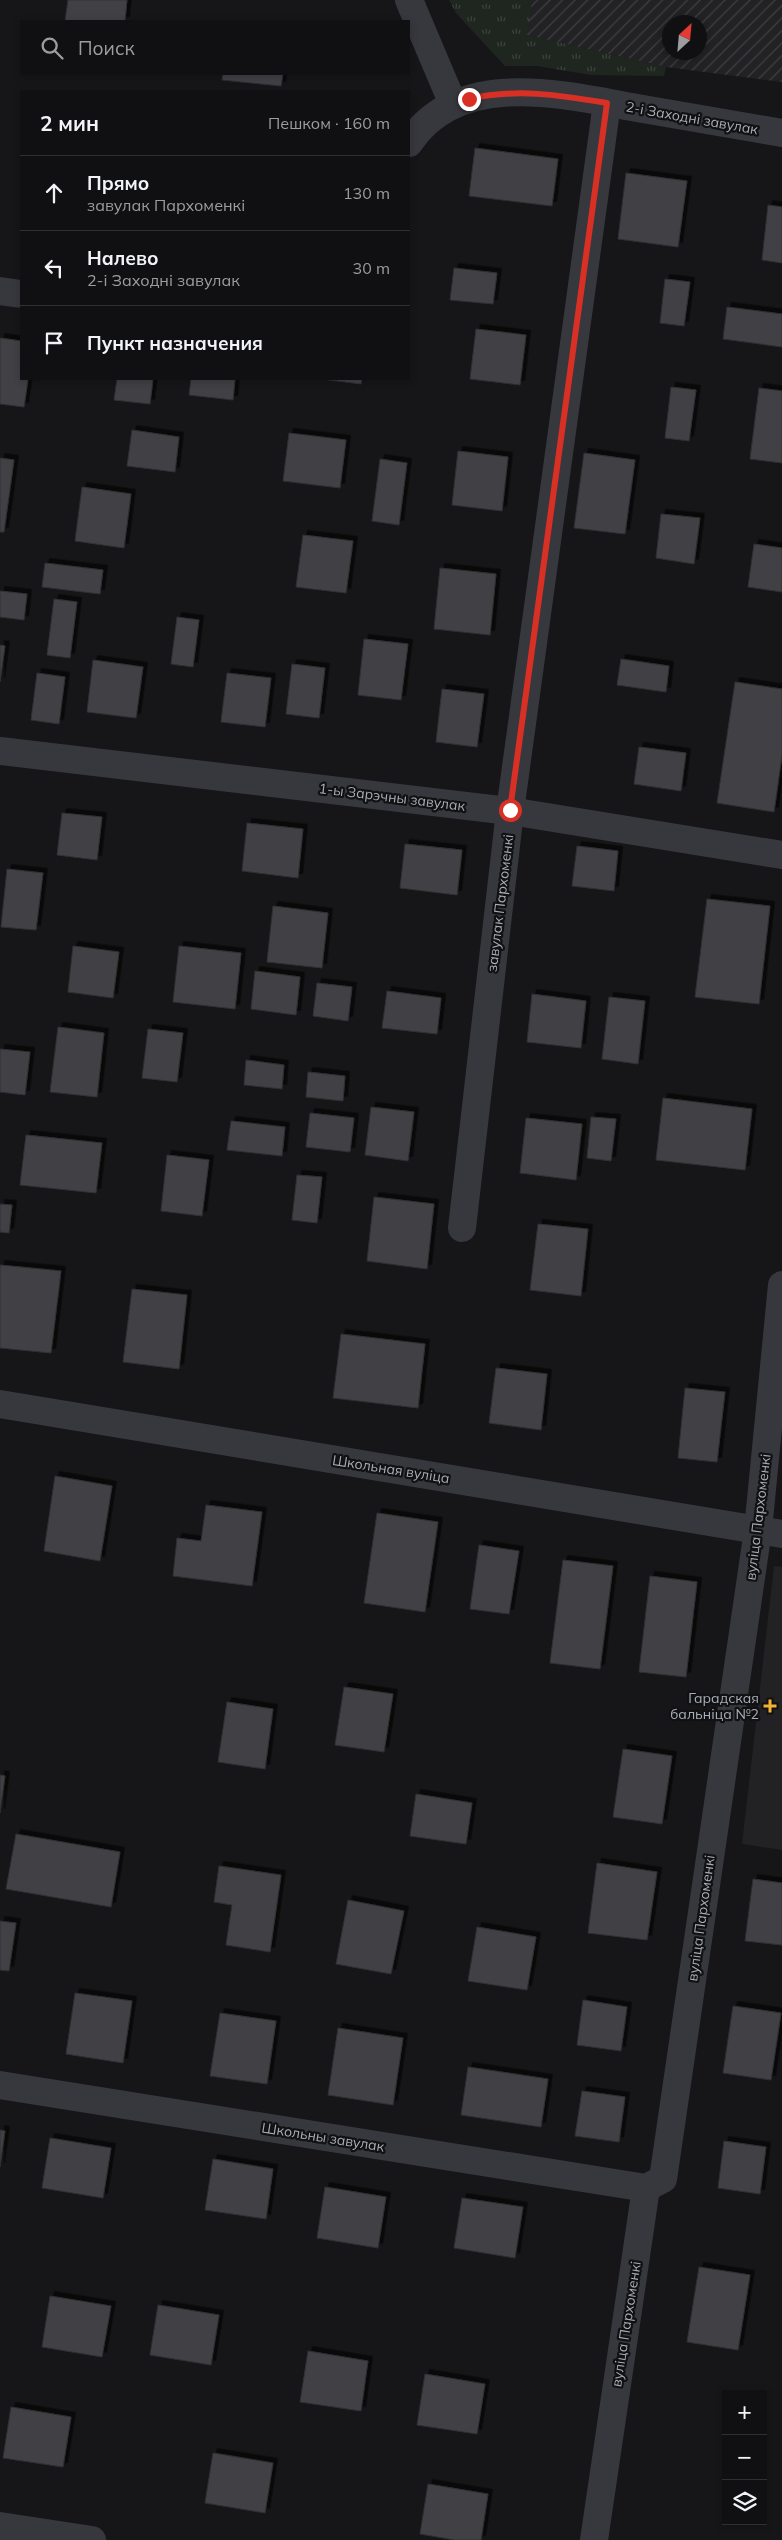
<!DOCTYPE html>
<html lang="ru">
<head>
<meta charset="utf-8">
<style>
	:root { --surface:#101012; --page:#1e1e20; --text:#f1f3f6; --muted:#9c9d9f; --line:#303032 }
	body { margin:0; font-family:Mulish,sans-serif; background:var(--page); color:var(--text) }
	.controls { position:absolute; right:15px; bottom:15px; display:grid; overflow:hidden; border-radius:0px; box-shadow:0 2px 8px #0003 }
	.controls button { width:45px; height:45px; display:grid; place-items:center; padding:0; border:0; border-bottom:1px solid var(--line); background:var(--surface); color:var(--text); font:25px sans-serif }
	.compass { position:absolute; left:662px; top:15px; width:45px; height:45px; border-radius:50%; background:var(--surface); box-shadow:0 2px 8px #0003; rotate:26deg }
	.stop { position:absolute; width:15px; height:15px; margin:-11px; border:4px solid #d93025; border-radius:50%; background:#fff }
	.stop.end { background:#d93025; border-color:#fff; box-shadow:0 1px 5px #0008 }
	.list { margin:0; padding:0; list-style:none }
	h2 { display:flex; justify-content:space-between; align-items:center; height:65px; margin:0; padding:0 20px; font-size:21px }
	h2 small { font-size:16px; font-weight:400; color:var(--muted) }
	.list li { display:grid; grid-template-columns:32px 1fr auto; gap:15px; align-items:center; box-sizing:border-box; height:75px; padding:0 20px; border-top:1px solid var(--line) }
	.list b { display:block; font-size:19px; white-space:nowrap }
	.list p { margin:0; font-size:16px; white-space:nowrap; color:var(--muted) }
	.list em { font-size:16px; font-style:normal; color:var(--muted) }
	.icon { flex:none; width:28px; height:28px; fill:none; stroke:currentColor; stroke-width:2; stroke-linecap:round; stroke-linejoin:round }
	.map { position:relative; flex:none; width:782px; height:2540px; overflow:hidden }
	.search { position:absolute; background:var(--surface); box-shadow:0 2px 8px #0003; left:20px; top:20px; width:390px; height:55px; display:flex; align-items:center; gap:12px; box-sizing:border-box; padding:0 18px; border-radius:0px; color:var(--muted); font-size:19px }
	.panel { position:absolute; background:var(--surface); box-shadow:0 2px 8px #0003; left:20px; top:90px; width:390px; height:290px; border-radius:0px }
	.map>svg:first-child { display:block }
	.built { fill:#222225 }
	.industrial { fill:url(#industrial-furrows); fill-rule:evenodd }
	.grass { fill:url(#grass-tufts) }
	.building { fill:#404145; stroke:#303034; filter:url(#shadow) }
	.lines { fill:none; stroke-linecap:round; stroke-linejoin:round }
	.street { stroke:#37383d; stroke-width:28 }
	.route { stroke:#d93025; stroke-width:6 }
	.poi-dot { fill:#f2b134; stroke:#111113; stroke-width:2 }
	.labels { text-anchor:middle; stroke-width:4.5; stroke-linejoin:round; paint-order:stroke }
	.street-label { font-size:14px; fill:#a8adb8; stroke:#111113 }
	.poi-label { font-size:14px; fill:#a8adb8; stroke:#111113; text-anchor:end }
</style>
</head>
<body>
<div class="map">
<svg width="782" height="2540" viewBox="0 0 782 2540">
	<defs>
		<pattern id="industrial-furrows" width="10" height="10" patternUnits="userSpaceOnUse" patternTransform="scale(1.25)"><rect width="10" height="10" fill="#222225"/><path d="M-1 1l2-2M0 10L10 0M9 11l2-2" fill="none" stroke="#3f3f43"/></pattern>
		<pattern id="grass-tufts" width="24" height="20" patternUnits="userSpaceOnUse" patternTransform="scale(1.25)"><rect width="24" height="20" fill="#1e261f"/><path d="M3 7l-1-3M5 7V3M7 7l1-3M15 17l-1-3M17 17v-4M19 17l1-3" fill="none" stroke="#3c433d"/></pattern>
		<filter id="shadow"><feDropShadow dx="4.5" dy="-4.5" stdDeviation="0" flood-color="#0009"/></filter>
	</defs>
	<rect width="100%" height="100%" fill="#161618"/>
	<path class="built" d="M 774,1566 L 782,1567 L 782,1850 L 742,1844 Z"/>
	<path class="industrial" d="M 532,0 L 782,0 L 782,82 L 666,67 L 526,35 ZM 670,22 L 700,22 L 700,52 L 670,52 Z"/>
	<path class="grass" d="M 449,0 L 532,0 L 527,35 L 666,67 L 664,76 L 591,75 L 537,66 L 505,66 L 456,13 Z"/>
	<g class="building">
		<path d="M 68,0 L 127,0 L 125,21 L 65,21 Z"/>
		<path d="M 223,74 L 283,74 L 281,86 L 222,80 Z"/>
		<path d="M 475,148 L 558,159 L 552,206 L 469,196 Z"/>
		<path d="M 626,173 L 687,181 L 678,247 L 618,239 Z"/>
		<path d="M 768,205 L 782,207 L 782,263 L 762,260 Z"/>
		<path d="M 454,268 L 497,273 L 493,304 L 450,300 Z"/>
		<path d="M 665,279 L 690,282 L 684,326 L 660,323 Z"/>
		<path d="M 727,307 L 782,314 L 782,347 L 723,339 Z"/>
		<path d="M 476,329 L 526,335 L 520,385 L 470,379 Z"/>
		<path d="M 0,338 L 21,341 L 21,379 L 28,379 L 24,407 L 0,404 Z"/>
		<path d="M 117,379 L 153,379 L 150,404 L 114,400 Z"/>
		<path d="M 191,379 L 235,379 L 233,400 L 189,395 Z"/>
		<path d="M 321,379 L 362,379 L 361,384 Z"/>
		<path d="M 671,387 L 696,390 L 689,441 L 665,438 Z"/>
		<path d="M 759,388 L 782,391 L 782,463 L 750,459 Z"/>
		<path d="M 132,430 L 179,437 L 175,472 L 127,466 Z"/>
		<path d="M 289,433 L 346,440 L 340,488 L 283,481 Z"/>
		<path d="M 458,451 L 508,457 L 502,511 L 452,505 Z"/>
		<path d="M 584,453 L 635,460 L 625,534 L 574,528 Z"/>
		<path d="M 0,458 L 14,460 L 4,532 L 0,532 Z"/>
		<path d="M 380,459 L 407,463 L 399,525 L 372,521 Z"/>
		<path d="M 82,487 L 131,494 L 124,548 L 75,541 Z"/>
		<path d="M 661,514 L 700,518 L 694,564 L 656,558 Z"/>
		<path d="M 303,535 L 353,541 L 346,593 L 296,587 Z"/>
		<path d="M 754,544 L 782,548 L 782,592 L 748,587 Z"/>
		<path d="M 45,563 L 103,570 L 100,594 L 42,587 Z"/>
		<path d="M 440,568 L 496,574 L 490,635 L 434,629 Z"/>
		<path d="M 0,591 L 27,594 L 24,620 L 0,617 Z"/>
		<path d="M 54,599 L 77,602 L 70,658 L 47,655 Z"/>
		<path d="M 177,617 L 199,620 L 193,667 L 171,664 Z"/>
		<path d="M 364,639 L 408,644 L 401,700 L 358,695 Z"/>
		<path d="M 0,645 L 5,646 L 0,682 Z"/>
		<path d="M 621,659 L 669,666 L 666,692 L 617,685 Z"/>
		<path d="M 93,660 L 143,667 L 136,718 L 87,712 Z"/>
		<path d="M 292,664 L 325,668 L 319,718 L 286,714 Z"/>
		<path d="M 37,673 L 65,677 L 59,724 L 31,720 Z"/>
		<path d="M 227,673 L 271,678 L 265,727 L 221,722 Z"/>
		<path d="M 735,682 L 782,689 L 782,755 L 774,812 L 717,803 Z"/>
		<path d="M 442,689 L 484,694 L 477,747 L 436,742 Z"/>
		<path d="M 639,747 L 686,753 L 681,791 L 634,784 Z"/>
		<path d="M 62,813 L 102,817 L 97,860 L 57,855 Z"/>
		<path d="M 247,823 L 303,829 L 298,878 L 242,871 Z"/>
		<path d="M 405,844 L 462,850 L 457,895 L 400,888 Z"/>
		<path d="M 577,846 L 618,851 L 614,891 L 572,886 Z"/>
		<path d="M 7,869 L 43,873 L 36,930 L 1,927 Z"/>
		<path d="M 707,899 L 770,906 L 759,1004 L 695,997 Z"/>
		<path d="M 273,906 L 328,913 L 322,968 L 267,962 Z"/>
		<path d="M 73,946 L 119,952 L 113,998 L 68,992 Z"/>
		<path d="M 179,946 L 241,953 L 235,1009 L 173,1002 Z"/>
		<path d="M 255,971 L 300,977 L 296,1015 L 251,1009 Z"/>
		<path d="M 317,983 L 352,987 L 348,1021 L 313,1016 Z"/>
		<path d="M 387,991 L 441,998 L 437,1034 L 382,1028 Z"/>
		<path d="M 532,994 L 586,1001 L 581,1048 L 527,1042 Z"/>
		<path d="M 609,997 L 645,1001 L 638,1064 L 602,1059 Z"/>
		<path d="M 58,1027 L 104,1033 L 97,1097 L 50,1092 Z"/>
		<path d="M 148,1029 L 183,1033 L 177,1082 L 142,1078 Z"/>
		<path d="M 0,1049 L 30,1052 L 25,1095 L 0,1092 Z"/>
		<path d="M 246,1060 L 284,1065 L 282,1089 L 244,1085 Z"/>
		<path d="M 308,1072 L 345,1076 L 343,1101 L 306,1097 Z"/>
		<path d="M 663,1098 L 752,1109 L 745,1170 L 656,1160 Z"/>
		<path d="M 371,1107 L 414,1112 L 408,1161 L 365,1155 Z"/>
		<path d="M 310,1113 L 354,1118 L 350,1152 L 306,1147 Z"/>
		<path d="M 591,1117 L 616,1119 L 611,1161 L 587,1158 Z"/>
		<path d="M 526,1118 L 582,1124 L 576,1180 L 520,1173 Z"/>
		<path d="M 231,1121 L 285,1127 L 282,1156 L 227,1150 Z"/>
		<path d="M 26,1135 L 102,1143 L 96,1193 L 20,1185 Z"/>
		<path d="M 167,1155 L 209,1160 L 202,1216 L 161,1211 Z"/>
		<path d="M 297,1175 L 322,1177 L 317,1223 L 292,1220 Z"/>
		<path d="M 374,1197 L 434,1204 L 427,1269 L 367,1261 Z"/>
		<path d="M 0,1204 L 12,1205 L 9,1233 L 0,1232 Z"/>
		<path d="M 538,1224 L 588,1229 L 581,1296 L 530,1290 Z"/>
		<path d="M 0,1265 L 61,1271 L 51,1353 L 0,1348 Z"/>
		<path d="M 132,1289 L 187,1295 L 179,1369 L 123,1362 Z"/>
		<path d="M 341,1334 L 425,1344 L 418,1408 L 333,1398 Z"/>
		<path d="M 496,1368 L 547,1374 L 541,1430 L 489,1423 Z"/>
		<path d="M 685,1388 L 725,1392 L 717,1462 L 678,1458 Z"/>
		<path d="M 55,1476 L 112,1486 L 100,1561 L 44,1551 Z"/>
		<path d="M 206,1505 L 262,1512 L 252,1586 L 173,1576 L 177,1538 L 201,1541 Z"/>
		<path d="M 377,1513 L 438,1522 L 425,1612 L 364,1603 Z"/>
		<path d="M 479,1545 L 519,1551 L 509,1614 L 470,1609 Z"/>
		<path d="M 563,1560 L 613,1566 L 600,1669 L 550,1663 Z"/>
		<path d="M 650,1576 L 697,1582 L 686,1677 L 639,1672 Z"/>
		<path d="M 344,1687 L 393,1694 L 384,1752 L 335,1745 Z"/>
		<path d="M 227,1702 L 273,1709 L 265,1769 L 218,1762 Z"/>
		<path d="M 623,1749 L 672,1756 L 662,1824 L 613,1817 Z"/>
		<path d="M 0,1775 L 5,1776 L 0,1813 Z"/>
		<path d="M 416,1794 L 472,1803 L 466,1844 L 410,1836 Z"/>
		<path d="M 16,1834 L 120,1852 L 111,1907 L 6,1889 Z"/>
		<path d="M 597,1863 L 657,1872 L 647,1940 L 588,1933 Z"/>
		<path d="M 219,1866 L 281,1875 L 270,1952 L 226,1945 L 232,1905 L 214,1902 Z"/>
		<path d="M 753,1879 L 782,1883 L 782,1945 L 745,1941 Z"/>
		<path d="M 348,1900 L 404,1911 L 391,1974 L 336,1964 Z"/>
		<path d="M 0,1921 L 16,1923 L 9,1971 L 0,1970 Z"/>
		<path d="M 477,1927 L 536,1937 L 527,1990 L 468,1981 Z"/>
		<path d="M 75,1993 L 132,2001 L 123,2063 L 66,2054 Z"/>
		<path d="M 583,2000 L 627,2007 L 621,2051 L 577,2045 Z"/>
		<path d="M 733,2006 L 781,2013 L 771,2080 L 723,2073 Z"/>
		<path d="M 220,2013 L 276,2021 L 267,2084 L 210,2076 Z"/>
		<path d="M 338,2028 L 403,2038 L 393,2105 L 328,2095 Z"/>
		<path d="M 468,2067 L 548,2079 L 541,2127 L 461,2115 Z"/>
		<path d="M 582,2091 L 625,2097 L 619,2142 L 575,2136 Z"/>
		<path d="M 0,2130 L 5,2131 L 0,2167 Z"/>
		<path d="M 50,2138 L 111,2148 L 103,2198 L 42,2188 Z"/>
		<path d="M 724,2141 L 766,2147 L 760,2194 L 718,2188 Z"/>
		<path d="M 213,2159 L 273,2169 L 266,2219 L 205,2210 Z"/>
		<path d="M 325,2187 L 386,2197 L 378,2248 L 317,2238 Z"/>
		<path d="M 462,2198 L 523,2207 L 515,2258 L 454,2248 Z"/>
		<path d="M 699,2267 L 750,2275 L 738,2350 L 687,2342 Z"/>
		<path d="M 50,2296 L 111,2306 L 102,2357 L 42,2347 Z"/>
		<path d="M 158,2305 L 219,2315 L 211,2365 L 150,2355 Z"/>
		<path d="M 308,2351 L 368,2361 L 361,2411 L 300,2402 Z"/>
		<path d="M 425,2374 L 485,2384 L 477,2434 L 417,2425 Z"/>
		<path d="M 11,2407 L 71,2417 L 63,2467 L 3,2458 Z"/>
		<path d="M 213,2453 L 273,2463 L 265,2513 L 205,2503 Z"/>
		<path d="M 428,2484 L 488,2494 L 481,2540 L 455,2540 L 420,2534 Z"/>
	</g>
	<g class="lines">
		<g class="street">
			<path d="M 409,0 L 453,104"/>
			<path d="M 409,143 C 460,66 568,96 643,109 C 689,117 736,125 782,133"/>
			<path d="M 0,291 L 21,294"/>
			<path d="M 0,751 L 510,811 L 782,855"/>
			<path d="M 462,1228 L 510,811 L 607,103"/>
			<path d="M 0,1404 L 782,1534"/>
			<path d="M 0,2085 L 646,2188"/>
			<path d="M 0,2526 L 92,2540"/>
			<path d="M 594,2540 L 646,2188 L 663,2179 L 758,1530 L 782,1285"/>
		</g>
	</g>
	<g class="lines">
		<path class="route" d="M 469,99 C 516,88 559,95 607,103 L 510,810"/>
	</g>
	<path class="poi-dot" d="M767.5 1698.5h5v5h5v5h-5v5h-5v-5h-5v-5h5z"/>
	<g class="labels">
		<g class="street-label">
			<text transform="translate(692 118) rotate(10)" y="5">2-і Заходні завулак</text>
			<text transform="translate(392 797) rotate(7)" y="5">1-ы Зарэчны завулак</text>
			<text transform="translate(500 903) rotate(-83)" y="5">завулак Пархоменкі</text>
			<text transform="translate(391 1469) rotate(9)" y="5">Школьная вуліца</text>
			<text transform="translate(758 1517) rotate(-83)" y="5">вуліца Пархоменкі</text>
			<text transform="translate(701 1918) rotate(-82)" y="5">вуліца Пархоменкі</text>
			<text transform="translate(323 2137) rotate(9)" y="5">Школьны завулак</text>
			<text transform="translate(626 2324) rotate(-81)" y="5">вуліца Пархоменкі</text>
		</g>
		<g class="poi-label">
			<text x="759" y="1703">Гарадская<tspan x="759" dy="16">бальніца №2</tspan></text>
		</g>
	</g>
</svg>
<div class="controls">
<button>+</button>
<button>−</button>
<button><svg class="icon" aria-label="layers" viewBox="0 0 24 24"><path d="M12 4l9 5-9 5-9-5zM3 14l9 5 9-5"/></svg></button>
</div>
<svg class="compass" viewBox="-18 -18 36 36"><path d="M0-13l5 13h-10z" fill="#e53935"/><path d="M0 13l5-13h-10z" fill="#9c9d9f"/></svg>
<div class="stop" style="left:510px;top:810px"></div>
<div class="stop end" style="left:469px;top:99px"></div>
<div class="search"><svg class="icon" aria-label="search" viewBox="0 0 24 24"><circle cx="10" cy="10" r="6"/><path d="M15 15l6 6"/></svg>Поиск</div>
<section class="panel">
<h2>2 мин<small>Пешком · 160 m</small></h2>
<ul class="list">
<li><svg class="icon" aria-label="ahead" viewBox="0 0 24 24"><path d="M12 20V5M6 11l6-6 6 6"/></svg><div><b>Прямо</b><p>завулак Пархоменкі</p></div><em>130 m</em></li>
<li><svg class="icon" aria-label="left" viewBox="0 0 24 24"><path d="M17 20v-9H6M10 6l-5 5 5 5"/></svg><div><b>Налево</b><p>2-і Заходні завулак</p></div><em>30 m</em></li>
<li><svg class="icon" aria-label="arrive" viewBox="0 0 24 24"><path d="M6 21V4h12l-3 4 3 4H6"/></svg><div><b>Пункт назначения</b></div></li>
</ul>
</section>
</div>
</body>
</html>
